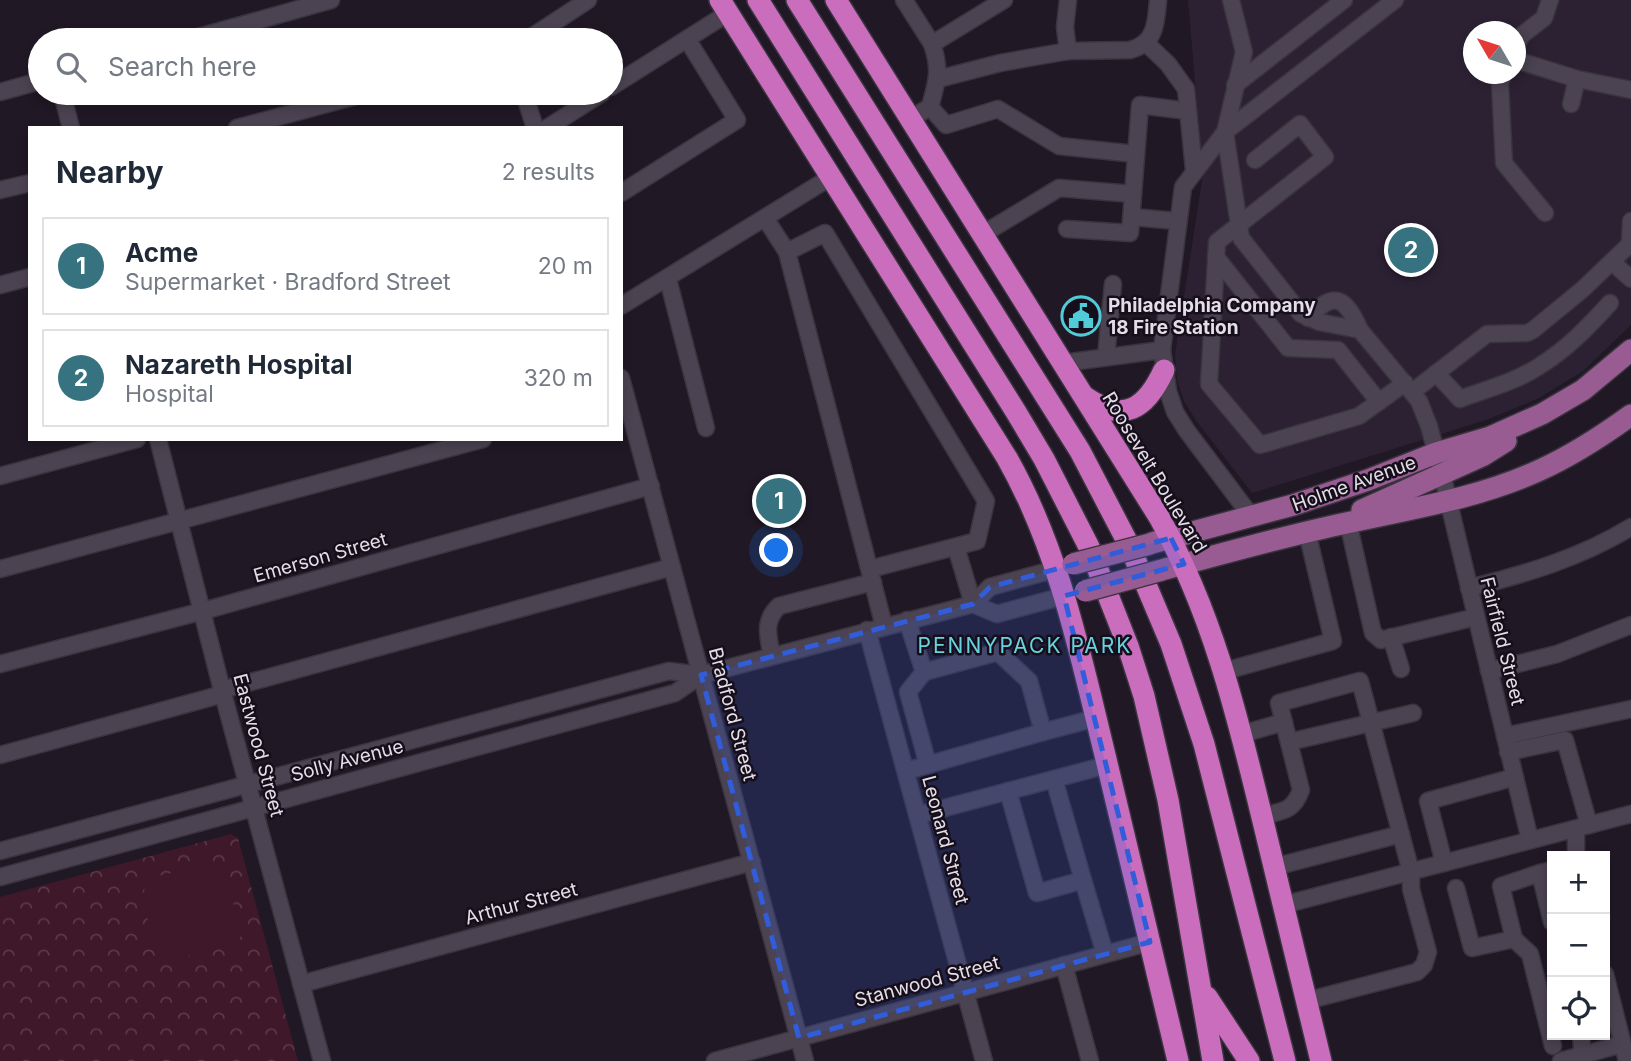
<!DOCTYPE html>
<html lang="en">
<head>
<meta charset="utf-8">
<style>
	:root { --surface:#fff; --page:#f2f2f3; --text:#1f2937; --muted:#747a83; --line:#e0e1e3; --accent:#36727f }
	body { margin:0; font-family:Inter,sans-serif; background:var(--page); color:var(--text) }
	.controls { position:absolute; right:21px; bottom:21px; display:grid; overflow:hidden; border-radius:0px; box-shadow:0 4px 10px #0003 }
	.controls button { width:63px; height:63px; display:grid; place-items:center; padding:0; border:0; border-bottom:2px solid var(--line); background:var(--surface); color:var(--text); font:35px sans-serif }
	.compass { position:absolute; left:1463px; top:21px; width:63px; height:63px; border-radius:50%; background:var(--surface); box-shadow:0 4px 10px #0003; rotate:309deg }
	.you { position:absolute; left:777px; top:551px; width:24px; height:24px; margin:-18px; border:5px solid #fff; border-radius:50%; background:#1a73e8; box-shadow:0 0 0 10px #1a73e833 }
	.badge { display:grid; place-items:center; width:46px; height:46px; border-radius:50%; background:var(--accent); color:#fff; font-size:23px; font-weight:700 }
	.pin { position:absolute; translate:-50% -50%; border:4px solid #fff; box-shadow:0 2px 7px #0006 }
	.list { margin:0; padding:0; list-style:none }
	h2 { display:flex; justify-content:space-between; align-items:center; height:91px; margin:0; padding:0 28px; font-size:30px }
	h2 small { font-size:23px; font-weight:400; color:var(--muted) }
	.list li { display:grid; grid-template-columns:46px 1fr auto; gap:21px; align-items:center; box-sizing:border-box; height:98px; margin:0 14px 14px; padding:0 14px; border:2px solid var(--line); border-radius:0px }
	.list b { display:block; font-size:26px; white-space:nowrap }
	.list p { margin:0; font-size:23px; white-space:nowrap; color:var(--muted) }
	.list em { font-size:23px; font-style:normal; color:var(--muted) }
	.icon { flex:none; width:38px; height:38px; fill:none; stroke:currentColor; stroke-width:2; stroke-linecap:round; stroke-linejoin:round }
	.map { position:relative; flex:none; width:1631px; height:1061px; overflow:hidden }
	.search { position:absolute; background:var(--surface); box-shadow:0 4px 10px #0003; left:28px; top:28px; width:595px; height:77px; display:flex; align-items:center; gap:18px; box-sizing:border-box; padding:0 24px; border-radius:38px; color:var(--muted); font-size:26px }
	.panel { position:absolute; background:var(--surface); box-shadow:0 4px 10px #0003; left:28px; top:126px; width:595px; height:315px; border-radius:0px }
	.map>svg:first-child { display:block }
	.built { fill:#2c2133; fill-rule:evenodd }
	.park { fill:url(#park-crowns) }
	.pitch { fill:#3f182a }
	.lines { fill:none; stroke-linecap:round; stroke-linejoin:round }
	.minor-casing { stroke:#39343e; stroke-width:19 }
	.major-casing { stroke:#39343e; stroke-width:24 }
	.highway-casing { stroke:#39343e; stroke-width:24 }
	.minor { stroke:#4c4352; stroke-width:16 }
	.major { stroke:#985c92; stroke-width:21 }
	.highway { stroke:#cb6dbd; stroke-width:21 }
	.major-bridge-casing { stroke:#39343e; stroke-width:24; stroke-linecap:butt }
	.major-bridge { stroke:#985c92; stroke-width:21 }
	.marked { fill:#315cda; fill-opacity:0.2; stroke:#315cda; stroke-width:5; stroke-dasharray:14 9; stroke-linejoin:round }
	.labels { text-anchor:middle; stroke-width:5; stroke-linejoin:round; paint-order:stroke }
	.poi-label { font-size:19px; font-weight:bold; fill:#e3dee7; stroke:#160f1b; text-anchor:start }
	.street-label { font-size:19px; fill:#e3dee7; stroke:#160f1b }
	.neighbourhood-label { font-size:21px; letter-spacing:2px; fill:#67d3df; stroke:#160f1b }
</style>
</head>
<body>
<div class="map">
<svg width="1631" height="1061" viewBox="0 0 1631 1061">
	<defs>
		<pattern id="park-crowns" width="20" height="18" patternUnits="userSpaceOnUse" patternTransform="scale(1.75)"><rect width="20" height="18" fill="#3f182a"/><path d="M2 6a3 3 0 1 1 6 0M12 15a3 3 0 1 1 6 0" fill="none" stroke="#5b3949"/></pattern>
	</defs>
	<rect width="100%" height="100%" fill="#201825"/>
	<path class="built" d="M 1188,0 L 1631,0 L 1631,325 L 1583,371 L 1539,398 L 1486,420 L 1252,493 L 1195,419 L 1184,401 L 1177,380 L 1175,355 L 1203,174 ZM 1474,32 L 1516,32 L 1516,74 L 1474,74 Z"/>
	<path class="park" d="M 231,834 L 238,838 L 298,1061 L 0,1061 L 0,897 Z"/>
	<path class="pitch" d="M 222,861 L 242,936 C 221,949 203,955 177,956 L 158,940 L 148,921 L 144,887 L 150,878 Z"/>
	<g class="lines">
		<g class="minor-casing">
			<g id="minor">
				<path d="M 904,0 L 932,44"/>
				<path d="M 1068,0 L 1065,27 L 1068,51 L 1130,50 C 1156,43 1156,23 1158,0"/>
				<path d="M 1231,0 L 1244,52 L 1225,132 L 1241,238 L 1301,314 L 1319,322 L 1360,330 L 1419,401 L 1429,426 L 1442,474 L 1530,840"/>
				<path d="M 188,40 L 331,0"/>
				<path d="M 527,40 L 588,0"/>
				<path d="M 1146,43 L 1168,64 L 1186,89 L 1194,170"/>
				<path d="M 1516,45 L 1522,35 L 1544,18 L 1550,0"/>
				<path d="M 1516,60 L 1577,79 L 1571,104"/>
				<path d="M 1503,74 L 1500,84 L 1504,163 L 1545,213"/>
				<path d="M 938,79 L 1000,63 L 1068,51"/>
				<path d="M 1577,79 L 1631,90"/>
				<path d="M 1235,85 L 1344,0"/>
				<path d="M 611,87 L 728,13"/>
				<path d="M 0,92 L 40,81"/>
				<path d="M 62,93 L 71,128"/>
				<path d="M 524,93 L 535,128"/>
				<path d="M 930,107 L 946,125 L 998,109 L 1059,146 L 1136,154"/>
				<path d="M 910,119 L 930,107 C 937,81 941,70 932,44 L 1004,0"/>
				<path d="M 237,128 L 367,93"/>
				<path d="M 547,128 L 602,93"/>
				<path d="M 1255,160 L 1300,124 L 1325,157 L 1217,242 L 1209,384 L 1260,445 L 1359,416 L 1405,383"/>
				<path d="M 0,190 L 30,183"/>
				<path d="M 621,193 L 737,120 L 687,39"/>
				<path d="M 1132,217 L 1177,221"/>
				<path d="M 765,218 L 787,252 L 884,626"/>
				<path d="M 1067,229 L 1130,233 L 1140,105 L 1188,111"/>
				<path d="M 983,234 L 1059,188 L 1133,194"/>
				<path d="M 1630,243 L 1631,221"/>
				<path d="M 787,252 L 825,233 L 986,501 L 977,541 L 870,569"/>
				<path d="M 1216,257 L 1288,348 L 1338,350 L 1379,402"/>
				<path d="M 1612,262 L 1631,279"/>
				<path d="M 668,279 L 706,428"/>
				<path d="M 0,285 L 30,277"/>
				<path d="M 621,306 L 831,177"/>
				<path d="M 1308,318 C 1335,290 1345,297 1360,330"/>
				<path d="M 1106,357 L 1113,284"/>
				<path d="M 1063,363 L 1162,350"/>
				<path d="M 1436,373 L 1460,399 C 1487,389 1518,381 1541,365 C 1568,348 1589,326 1610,303"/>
				<path d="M 621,378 L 805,1061"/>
				<path d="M 1412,392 L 1487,334 L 1527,333 L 1533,330 L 1583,289 L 1631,243"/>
				<path d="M 158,439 L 222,690 L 322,1061"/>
				<path d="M 0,476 L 137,439"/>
				<path d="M 1251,516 L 1187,431 L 1175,412 L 1168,391 L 1162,350 L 1183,187 L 1225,132 L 1395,0"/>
				<path d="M 1348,522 L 1373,633 L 1381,640 L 1476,617"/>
				<path d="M 956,547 L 973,604"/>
				<path d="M 0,569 L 483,439"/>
				<path d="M 1469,588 C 1526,574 1580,558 1631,527"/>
				<path d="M 973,604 L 997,614 L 1064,596"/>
				<path d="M 907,620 L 924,672 L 998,652 L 1029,681 L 1043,732 L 1096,718"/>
				<path d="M 867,630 L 984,1061"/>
				<path d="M 1391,637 L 1401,669"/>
				<path d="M 772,656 C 768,636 763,621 779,606 L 873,582"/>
				<path d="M 0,664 L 203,611 L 651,486"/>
				<path d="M 1225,671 L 1333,641 L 1307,532"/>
				<path d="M 1489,671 L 1557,654 L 1631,625"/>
				<path d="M 924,672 L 908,692 L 928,765"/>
				<path d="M 222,690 L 672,567"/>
				<path d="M 1242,734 L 1284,722"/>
				<path d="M 1505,736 L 1631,709"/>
				<path d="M 1289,742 L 1413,713"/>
				<path d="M 1508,752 L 1565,740 L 1589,825"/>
				<path d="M 0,755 L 223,694"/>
				<path d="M 906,771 L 1043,732"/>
				<path d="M 1008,791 L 1037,893 L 1083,880 L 1054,779"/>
				<path d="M 918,815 L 1107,765"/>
				<path d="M 1262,816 C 1282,811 1293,812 1301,790 L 1279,703 L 1360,681 L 1411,872 L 1411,889 L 1428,952 L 1424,965 L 1417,972 L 1306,1001"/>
				<path d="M 1576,829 L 1576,856"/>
				<path d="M 0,851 L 669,671 L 701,675 L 973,604 L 990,587 L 1056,569"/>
				<path d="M 1444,863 L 1428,801 L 1515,777"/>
				<path d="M 1274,867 L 1401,834"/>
				<path d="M 1552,870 L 1540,873 L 1552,922"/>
				<path d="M 0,877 L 675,693 L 701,675"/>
				<path d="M 1083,880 L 1105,954"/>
				<path d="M 1456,888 L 1472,948 L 1514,939 L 1501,886 L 1540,873"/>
				<path d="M 1283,905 L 1631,814"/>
				<path d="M 1514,939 L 1530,954 L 1553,1046"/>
				<path d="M 1064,965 L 1090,1061"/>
				<path d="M 1605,974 L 1627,1061"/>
				<path d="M 301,984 L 752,862"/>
				<path d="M 1581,1035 L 1583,1061"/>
				<path d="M 715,1061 L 1150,942"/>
				<path d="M 1561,1061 L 1622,1044"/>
			</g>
		</g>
		<g class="major-casing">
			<g id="major">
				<path d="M 1362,510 L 1482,456 L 1506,441"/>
				<path d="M 1152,543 L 1293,505 L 1368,480 L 1436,453 L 1490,437 L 1542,414 L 1583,390 L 1631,350"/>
				<path d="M 1165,569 C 1218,555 1271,540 1324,528 C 1396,511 1473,501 1540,470 C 1573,455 1602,436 1631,415"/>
			</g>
		</g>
		<g class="highway-casing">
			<g id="highway">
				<path d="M 720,0 L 1007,458 C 1059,550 1080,653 1105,755 C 1129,857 1154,959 1178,1061"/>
				<path d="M 758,0 L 1016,412 L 1044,459 L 1089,547 L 1128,646 L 1144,696 L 1168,800 L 1213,1061"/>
				<path d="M 797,0 L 1080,451 L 1130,547 L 1171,644 L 1204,744 L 1285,1061"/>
				<path d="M 836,0 L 1159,517 C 1211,610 1236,710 1261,813 C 1281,895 1301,978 1321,1061"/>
				<path d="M 1085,397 C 1124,424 1146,409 1164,370"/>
				<path d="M 1207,997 L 1249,1061"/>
			</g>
		</g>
		<use href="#minor" class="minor"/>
		<use href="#major" class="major"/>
		<use href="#highway" class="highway"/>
		<g class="major-bridge-casing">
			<g id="major-bridge">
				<path d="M 1073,564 L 1150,544"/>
				<path d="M 1085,591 L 1162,570"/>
			</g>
		</g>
		<use href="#major-bridge" class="major-bridge"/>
	</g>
	<path class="marked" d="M 1171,538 L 1184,564 L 1064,596 L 1150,942 L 799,1038 L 701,675 L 973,604 L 990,587 Z"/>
	<defs>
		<g id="civic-ring" transform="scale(2.0125)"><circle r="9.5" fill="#160f1b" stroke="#52cbd8" stroke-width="1.5"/><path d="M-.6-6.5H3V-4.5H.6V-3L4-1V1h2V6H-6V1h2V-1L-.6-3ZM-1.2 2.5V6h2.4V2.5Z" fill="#52cbd8"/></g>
	</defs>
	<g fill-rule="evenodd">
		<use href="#civic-ring" x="1081" y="316"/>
	</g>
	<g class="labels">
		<g class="poi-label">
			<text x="1108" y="312">Philadelphia Company<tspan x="1108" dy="22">18 Fire Station</tspan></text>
		</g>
		<g class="street-label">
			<text transform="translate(1155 472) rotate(59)" y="7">Roosevelt Boulevard</text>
			<text transform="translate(1354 483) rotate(-20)" y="7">Holme Avenue</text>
			<text transform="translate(320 557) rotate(-16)" y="7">Emerson Street</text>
			<text transform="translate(1503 641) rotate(76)" y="7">Fairfield Street</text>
			<text transform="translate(733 714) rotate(75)" y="7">Bradford Street</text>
			<text transform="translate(259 745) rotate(75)" y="7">Eastwood Street</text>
			<text transform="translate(347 760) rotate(-15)" y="7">Solly Avenue</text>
			<text transform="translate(946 840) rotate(75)" y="7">Leonard Street</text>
			<text transform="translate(521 903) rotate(-15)" y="7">Arthur Street</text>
			<text transform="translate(927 981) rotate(-15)" y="7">Stanwood Street</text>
		</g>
		<g class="neighbourhood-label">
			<text x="1025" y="653">PENNYPACK PARK</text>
		</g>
	</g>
</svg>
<div class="controls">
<button>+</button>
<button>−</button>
<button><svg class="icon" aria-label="locate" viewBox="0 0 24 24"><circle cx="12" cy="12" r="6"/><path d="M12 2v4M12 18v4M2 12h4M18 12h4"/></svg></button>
</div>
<svg class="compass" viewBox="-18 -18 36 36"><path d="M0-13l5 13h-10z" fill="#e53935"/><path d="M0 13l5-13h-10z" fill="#747a83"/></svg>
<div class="you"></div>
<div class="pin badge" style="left:779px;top:501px">1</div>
<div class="pin badge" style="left:1411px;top:250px">2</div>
<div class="search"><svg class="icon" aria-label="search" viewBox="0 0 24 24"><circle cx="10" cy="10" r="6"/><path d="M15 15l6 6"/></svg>Search here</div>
<section class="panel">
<h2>Nearby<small>2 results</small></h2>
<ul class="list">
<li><span class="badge">1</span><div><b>Acme</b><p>Supermarket · Bradford Street</p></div><em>20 m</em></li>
<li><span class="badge">2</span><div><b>Nazareth Hospital</b><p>Hospital</p></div><em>320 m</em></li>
</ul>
</section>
</div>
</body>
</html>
